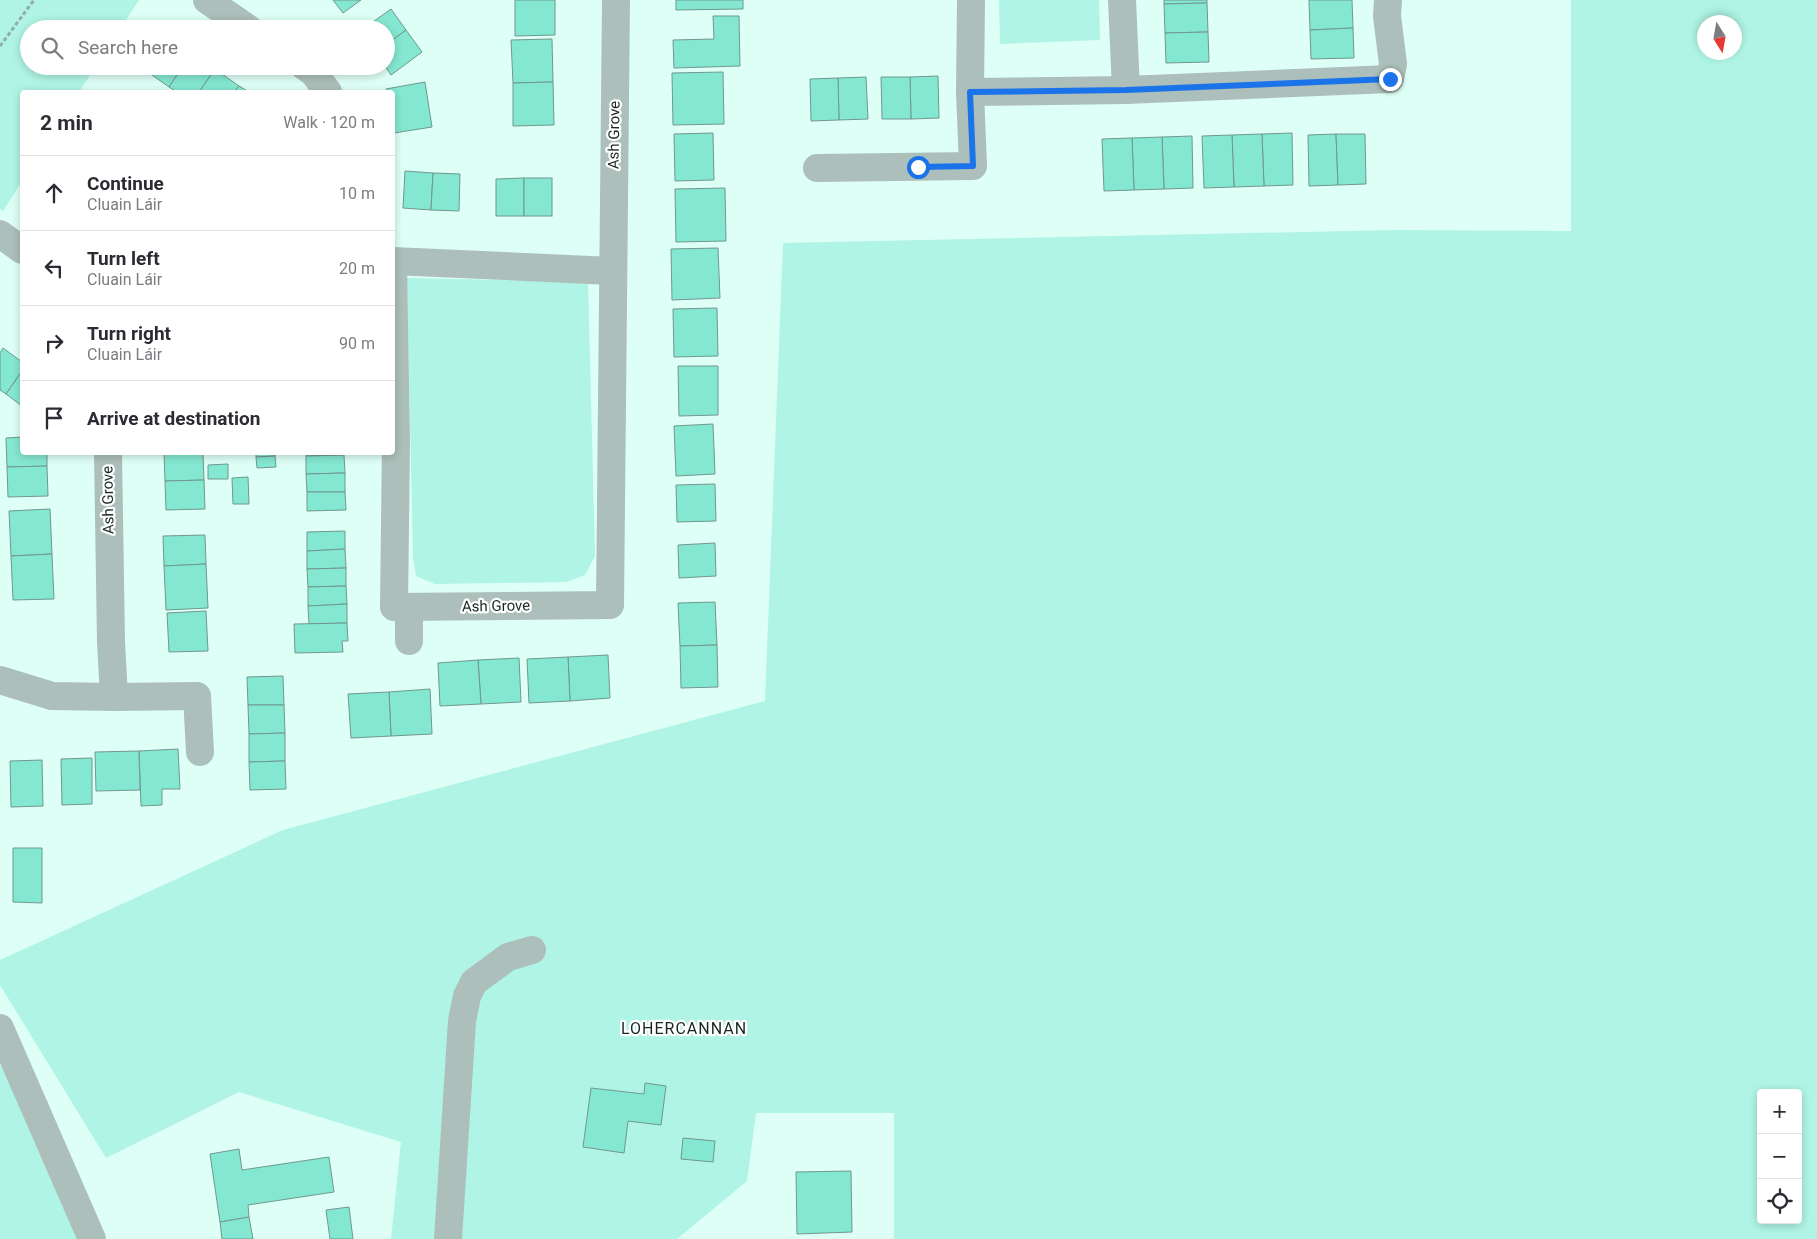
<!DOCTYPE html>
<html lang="en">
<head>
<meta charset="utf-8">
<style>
	:root { --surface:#fff; --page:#f2f2f3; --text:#2b2b33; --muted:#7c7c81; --line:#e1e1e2 }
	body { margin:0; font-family:Roboto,sans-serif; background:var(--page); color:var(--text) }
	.controls { position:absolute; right:15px; bottom:15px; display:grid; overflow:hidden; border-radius:5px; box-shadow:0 2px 8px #0003 }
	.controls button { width:45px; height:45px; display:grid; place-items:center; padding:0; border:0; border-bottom:1px solid var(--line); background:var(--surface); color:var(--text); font:25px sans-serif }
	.compass { position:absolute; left:1697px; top:15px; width:45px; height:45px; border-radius:50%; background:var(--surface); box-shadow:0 2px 8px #0003; rotate:169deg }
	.stop { position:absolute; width:15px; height:15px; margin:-11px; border:4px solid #1a73e8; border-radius:50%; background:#fff }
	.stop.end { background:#1a73e8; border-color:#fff; box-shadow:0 1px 5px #0008 }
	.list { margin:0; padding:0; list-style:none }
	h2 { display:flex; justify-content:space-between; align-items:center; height:65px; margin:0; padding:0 20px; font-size:21px }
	h2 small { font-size:16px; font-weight:400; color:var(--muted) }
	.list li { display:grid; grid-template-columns:32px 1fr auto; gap:15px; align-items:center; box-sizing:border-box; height:75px; padding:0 20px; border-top:1px solid var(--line) }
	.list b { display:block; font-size:19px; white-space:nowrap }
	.list p { margin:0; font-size:16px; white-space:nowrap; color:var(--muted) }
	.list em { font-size:16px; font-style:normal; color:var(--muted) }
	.icon { flex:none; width:28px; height:28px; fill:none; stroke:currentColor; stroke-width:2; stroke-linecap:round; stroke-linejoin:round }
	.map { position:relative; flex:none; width:1817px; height:1239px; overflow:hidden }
	.search { position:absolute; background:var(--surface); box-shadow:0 2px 8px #0003; left:20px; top:20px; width:375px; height:55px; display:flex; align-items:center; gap:12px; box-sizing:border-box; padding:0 18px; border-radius:28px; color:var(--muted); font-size:19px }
	.panel { position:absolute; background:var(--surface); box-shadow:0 2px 8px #0003; left:20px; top:90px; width:375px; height:365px; border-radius:5px }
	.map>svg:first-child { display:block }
	.green { fill:#aff4e4; fill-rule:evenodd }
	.building { fill:#84e7d1; stroke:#71988e }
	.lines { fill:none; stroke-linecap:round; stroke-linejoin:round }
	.path { stroke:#93aea7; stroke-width:3; stroke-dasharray:4 2.5; stroke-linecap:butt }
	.minor { stroke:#adbfba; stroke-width:28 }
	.route { stroke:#1a73e8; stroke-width:6 }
	.labels { text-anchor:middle; stroke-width:4.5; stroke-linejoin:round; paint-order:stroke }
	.street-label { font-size:15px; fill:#172724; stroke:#fff }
	.neighbourhood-label { font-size:16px; letter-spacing:1px; fill:#172724; stroke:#fff }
</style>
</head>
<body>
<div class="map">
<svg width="1817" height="1239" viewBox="0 0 1817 1239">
	<rect width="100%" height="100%" fill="#ddfff6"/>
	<g class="green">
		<path d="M 0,0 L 139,0 L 120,29 L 29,29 L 29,66 L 96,66 L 79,92 L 22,92 L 22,181 L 3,211 L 0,209 Z"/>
		<path d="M 999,0 L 1099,0 L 1100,40 L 1000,44 Z"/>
		<path d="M 1571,0 L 1817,0 L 1817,1239 L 894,1239 L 894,1113 L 756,1113 L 747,1181 L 677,1239 L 391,1239 L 401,1142 L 239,1092 L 106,1158 L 0,985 L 0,960 L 283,830 L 765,701 L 783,243 L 1395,230 L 1571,231 ZM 1704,22 L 1734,22 L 1734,52 L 1704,52 ZM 1761,1093 L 1798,1093 L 1798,1220 L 1761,1220 Z"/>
		<path d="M 407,278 L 588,282 L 595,556 L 585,575 L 566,582 L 435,584 L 416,576 L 413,558 Z"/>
		<path d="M 0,1064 L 24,1108 L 78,1239 L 0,1239 Z"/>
	</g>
	<g class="building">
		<path d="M 333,0 L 361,0 L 343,13 Z"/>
		<path d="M 515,0 L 555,0 L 555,35 L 515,36 Z"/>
		<path d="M 676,0 L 743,0 L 743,9 L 676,10 Z"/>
		<path d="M 1164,0 L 1207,0 L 1207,3 L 1164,4 Z"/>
		<path d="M 1309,0 L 1352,0 L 1353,28 L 1310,30 Z"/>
		<path d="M 1207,3 L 1208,32 L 1165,33 L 1164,4 Z"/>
		<path d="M 391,9 L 406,30 L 386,45 L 386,29 L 363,29 Z"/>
		<path d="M 713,16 L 739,16 L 740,66 L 674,68 L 673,40 L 714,39 Z"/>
		<path d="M 144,21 L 156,29 L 139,29 Z"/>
		<path d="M 1353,28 L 1354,58 L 1311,59 L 1310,30 Z"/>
		<path d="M 406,30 L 422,52 L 391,75 L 385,66 L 386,45 Z"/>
		<path d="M 1208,32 L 1209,62 L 1166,63 L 1165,33 Z"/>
		<path d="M 552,39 L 553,82 L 513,83 L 511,40 Z"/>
		<path d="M 147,66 L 183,66 L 169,87 L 145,70 Z"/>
		<path d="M 183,66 L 211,66 L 215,69 L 199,92 L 177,92 L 169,87 Z"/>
		<path d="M 215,69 L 239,86 L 234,92 L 199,92 Z"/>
		<path d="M 723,72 L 724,124 L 673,125 L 672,73 Z"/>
		<path d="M 938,76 L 939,118 L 911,119 L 910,77 Z"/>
		<path d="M 866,77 L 868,119 L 839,120 L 838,78 Z"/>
		<path d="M 881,77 L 910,77 L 911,119 L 882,119 Z"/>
		<path d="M 838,78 L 839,120 L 811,121 L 810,79 Z"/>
		<path d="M 425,82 L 432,127 L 394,133 L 392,92 L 387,92 L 386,89 Z"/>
		<path d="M 553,82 L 554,125 L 513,126 L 513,83 Z"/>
		<path d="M 239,86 L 249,92 L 234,92 Z"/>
		<path d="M 713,133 L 714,180 L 675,181 L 674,134 Z"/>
		<path d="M 1292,133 L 1293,185 L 1264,186 L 1262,134 Z"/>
		<path d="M 1262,134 L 1264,186 L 1234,187 L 1232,135 Z"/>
		<path d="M 1336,134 L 1338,185 L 1309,186 L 1308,135 Z"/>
		<path d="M 1336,134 L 1365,134 L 1366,184 L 1338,185 Z"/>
		<path d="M 1232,135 L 1234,187 L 1204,188 L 1202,136 Z"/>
		<path d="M 1192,136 L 1193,188 L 1164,189 L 1162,137 Z"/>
		<path d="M 1162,137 L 1164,189 L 1134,190 L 1132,138 Z"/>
		<path d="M 1132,138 L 1134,190 L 1104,191 L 1102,139 Z"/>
		<path d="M 405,171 L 433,173 L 431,210 L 403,208 Z"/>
		<path d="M 433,173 L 460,174 L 459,211 L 431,210 Z"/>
		<path d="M 524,178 L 524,216 L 496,216 L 496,179 Z"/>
		<rect x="524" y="178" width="28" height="38"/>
		<path d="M 725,188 L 726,241 L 676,242 L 675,189 Z"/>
		<path d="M 718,248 L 720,298 L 672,300 L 671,249 Z"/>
		<path d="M 717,308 L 718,356 L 674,357 L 673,309 Z"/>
		<path d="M 3,348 L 22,362 L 22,371 L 6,394 L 0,390 L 0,353 Z"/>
		<path d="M 678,366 L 718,366 L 718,415 L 679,416 Z"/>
		<path d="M 22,371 L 22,406 L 6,394 Z"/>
		<path d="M 713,424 L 715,474 L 676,476 L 674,426 Z"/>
		<path d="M 22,437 L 22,452 L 47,452 L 47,466 L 7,467 L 6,438 Z"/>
		<path d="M 164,452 L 203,452 L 204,480 L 165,481 Z"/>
		<path d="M 256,452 L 275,452 L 275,456 L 256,457 Z"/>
		<path d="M 306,452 L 344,452 L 344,455 L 306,456 Z"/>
		<path d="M 344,455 L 345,473 L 306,474 L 306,456 Z"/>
		<path d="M 275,456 L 276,467 L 257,468 L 256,457 Z"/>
		<path d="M 228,464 L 228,479 L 208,479 L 208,465 Z"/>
		<path d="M 47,466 L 48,496 L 8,497 L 7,467 Z"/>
		<path d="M 345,473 L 345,492 L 307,492 L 306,474 Z"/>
		<path d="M 248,477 L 249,504 L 233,504 L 232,478 Z"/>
		<path d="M 204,480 L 205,509 L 166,510 L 165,481 Z"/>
		<path d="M 715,484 L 716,521 L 677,522 L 676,485 Z"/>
		<path d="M 307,492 L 345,492 L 346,510 L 307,511 Z"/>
		<path d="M 50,509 L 52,554 L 11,556 L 9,511 Z"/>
		<path d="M 345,531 L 345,549 L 307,551 L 307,532 Z"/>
		<path d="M 205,535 L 206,564 L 164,566 L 163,536 Z"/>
		<path d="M 715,543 L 716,576 L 679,578 L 678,545 Z"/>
		<path d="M 345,549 L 346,568 L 307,569 L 307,551 Z"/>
		<path d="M 52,554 L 54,599 L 13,600 L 11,556 Z"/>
		<path d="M 206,564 L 208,608 L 166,610 L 164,566 Z"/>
		<path d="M 346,568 L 346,586 L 308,587 L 307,569 Z"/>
		<path d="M 346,586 L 347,604 L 308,606 L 308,587 Z"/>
		<path d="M 715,602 L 717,645 L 680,646 L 678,603 Z"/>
		<path d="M 347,604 L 347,623 L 309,624 L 308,606 Z"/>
		<path d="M 206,611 L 208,651 L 169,652 L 167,613 Z"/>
		<path d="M 347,623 L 348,641 L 342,641 L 343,652 L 295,653 L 294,624 Z"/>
		<path d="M 717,645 L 718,687 L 681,688 L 680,646 Z"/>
		<path d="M 608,655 L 610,698 L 570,701 L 568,657 Z"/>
		<path d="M 568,657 L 570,701 L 529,703 L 527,659 Z"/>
		<path d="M 519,658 L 521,702 L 481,704 L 478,660 Z"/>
		<path d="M 478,660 L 481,704 L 440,706 L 438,663 Z"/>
		<path d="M 283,676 L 284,705 L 248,705 L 247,677 Z"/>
		<path d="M 430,689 L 432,734 L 391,736 L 389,692 Z"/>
		<path d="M 389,692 L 391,736 L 351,738 L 348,694 Z"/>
		<path d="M 248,705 L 284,705 L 285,733 L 249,734 Z"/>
		<path d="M 285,733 L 285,761 L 249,762 L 249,734 Z"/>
		<path d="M 178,749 L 180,789 L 162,789 L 162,805 L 141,806 L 139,751 Z"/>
		<path d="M 139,751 L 140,790 L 96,791 L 95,752 Z"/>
		<path d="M 92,758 L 92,804 L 62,805 L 61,759 Z"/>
		<path d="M 42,760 L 43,806 L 11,807 L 10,761 Z"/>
		<path d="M 285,761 L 286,789 L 250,790 L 249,762 Z"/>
		<path d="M 13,848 L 42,848 L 42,903 L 13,902 Z"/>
		<path d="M 645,1083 L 666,1086 L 661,1125 L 628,1121 L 624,1153 L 583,1147 L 591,1088 L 644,1094 Z"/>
		<path d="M 683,1138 L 715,1141 L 713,1162 L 681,1159 Z"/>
		<path d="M 239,1149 L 242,1170 L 329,1157 L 334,1192 L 248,1205 L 249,1217 L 220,1222 L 210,1154 Z"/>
		<path d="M 851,1171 L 852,1232 L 797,1234 L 796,1172 Z"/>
		<path d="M 349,1207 L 353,1239 L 330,1239 L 326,1210 Z"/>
		<path d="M 249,1217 L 253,1239 L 222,1239 L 220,1222 Z"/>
	</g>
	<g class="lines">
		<path class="path" d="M 0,46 L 34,0"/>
		<g class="minor">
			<path d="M 207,0 L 249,29"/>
			<path d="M 1122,0 L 1126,90"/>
			<path d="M 304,66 L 313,72 L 328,92"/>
			<path d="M 970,92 L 1126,90 L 1390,79 L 1393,64 L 1387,16 L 1388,0"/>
			<path d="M 817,168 L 973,166 L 970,92 L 971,0"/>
			<path d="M 0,234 L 22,250"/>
			<path d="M 612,271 L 393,261 L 396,441 L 394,607 L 610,605 L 616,0"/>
			<path d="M 108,452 L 111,642 L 114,697"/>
			<path d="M 409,607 L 409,641"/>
			<path d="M 0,680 L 52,696 L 114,697 L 197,696 L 200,752"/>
			<path d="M 0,1028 L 92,1239"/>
			<path d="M 448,1239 L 462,1021 L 467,996 L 474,982 L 508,957 L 532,950"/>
		</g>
	</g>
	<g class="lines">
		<path class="route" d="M 918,167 L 973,166 L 970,92 L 1126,90 L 1390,79"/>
	</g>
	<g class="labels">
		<g class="street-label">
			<text transform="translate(614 135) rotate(-89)" y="5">Ash Grove</text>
			<text transform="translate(108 500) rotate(-91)" y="5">Ash Grove</text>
			<text transform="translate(496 606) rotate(-1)" y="5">Ash Grove</text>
		</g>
		<g class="neighbourhood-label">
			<text x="684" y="1034">LOHERCANNAN</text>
		</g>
	</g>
</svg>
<div class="controls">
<button>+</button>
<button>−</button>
<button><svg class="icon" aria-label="locate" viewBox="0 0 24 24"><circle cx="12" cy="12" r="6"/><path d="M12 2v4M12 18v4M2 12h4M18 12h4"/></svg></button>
</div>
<svg class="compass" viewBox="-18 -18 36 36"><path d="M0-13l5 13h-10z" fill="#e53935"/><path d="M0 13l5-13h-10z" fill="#7c7c81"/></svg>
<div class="stop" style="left:918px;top:167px"></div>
<div class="stop end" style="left:1390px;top:79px"></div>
<div class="search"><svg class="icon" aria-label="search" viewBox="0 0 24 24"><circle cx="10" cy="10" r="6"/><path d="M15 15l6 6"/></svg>Search here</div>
<section class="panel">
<h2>2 min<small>Walk · 120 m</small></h2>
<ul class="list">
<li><svg class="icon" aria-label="ahead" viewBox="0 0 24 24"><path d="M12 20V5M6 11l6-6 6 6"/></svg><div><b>Continue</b><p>Cluain Láir</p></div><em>10 m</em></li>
<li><svg class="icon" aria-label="left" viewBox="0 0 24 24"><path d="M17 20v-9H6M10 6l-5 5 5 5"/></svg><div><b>Turn left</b><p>Cluain Láir</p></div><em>20 m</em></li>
<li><svg class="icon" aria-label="right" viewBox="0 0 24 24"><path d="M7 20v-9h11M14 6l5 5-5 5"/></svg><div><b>Turn right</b><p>Cluain Láir</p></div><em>90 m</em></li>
<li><svg class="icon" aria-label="arrive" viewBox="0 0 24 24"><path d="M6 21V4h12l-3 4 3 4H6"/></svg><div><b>Arrive at destination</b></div></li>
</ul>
</section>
</div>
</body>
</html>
